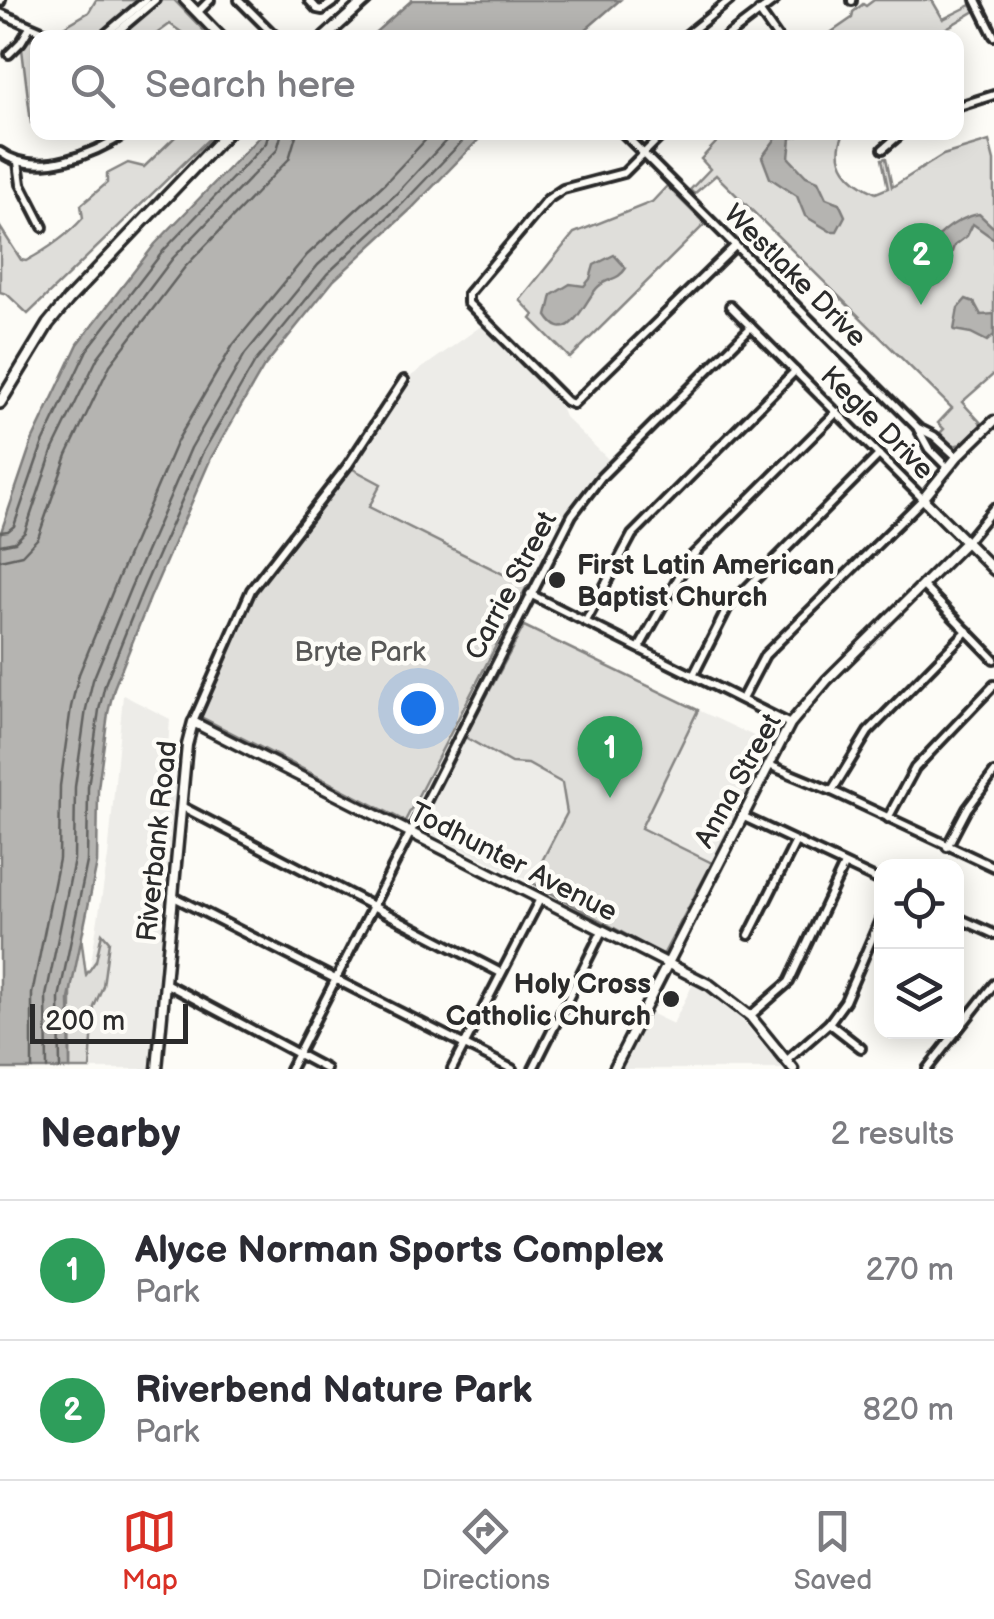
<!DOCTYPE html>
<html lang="en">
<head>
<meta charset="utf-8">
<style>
	:root { --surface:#fff; --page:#f7f7f7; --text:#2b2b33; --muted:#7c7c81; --line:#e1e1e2; --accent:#d93025 }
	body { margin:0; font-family:"Balsamiq Sans",sans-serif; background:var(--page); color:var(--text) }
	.controls { position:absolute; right:30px; bottom:30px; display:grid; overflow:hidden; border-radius:20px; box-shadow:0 5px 25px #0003 }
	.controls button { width:90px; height:90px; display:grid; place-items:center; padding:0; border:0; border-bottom:2px solid var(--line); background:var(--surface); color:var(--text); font:50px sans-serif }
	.scale { position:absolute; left:30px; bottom:25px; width:158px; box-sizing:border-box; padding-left:10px; border:5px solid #2b2b2b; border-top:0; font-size:28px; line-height:35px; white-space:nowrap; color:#2b2b2b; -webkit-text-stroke:8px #fdfcf7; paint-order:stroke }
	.you { position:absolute; left:418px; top:708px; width:35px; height:35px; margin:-25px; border:8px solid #fff; border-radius:50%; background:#1a73e8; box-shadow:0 0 0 15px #1a73e833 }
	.badge { display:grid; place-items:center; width:65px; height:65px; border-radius:50%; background:var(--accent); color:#fff; font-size:32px; font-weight:700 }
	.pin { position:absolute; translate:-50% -82px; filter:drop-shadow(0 2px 5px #0008) }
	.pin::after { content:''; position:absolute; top:52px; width:35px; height:30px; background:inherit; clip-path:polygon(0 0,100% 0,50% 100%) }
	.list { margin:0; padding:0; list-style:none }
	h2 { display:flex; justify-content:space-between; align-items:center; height:130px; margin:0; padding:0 40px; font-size:42px }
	h2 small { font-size:32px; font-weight:400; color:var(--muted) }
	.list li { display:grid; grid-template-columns:65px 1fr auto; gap:30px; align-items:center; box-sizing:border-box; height:140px; padding:0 40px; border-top:2px solid var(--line) }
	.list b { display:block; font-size:38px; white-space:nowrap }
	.list p { margin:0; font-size:32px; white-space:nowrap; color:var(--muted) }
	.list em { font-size:32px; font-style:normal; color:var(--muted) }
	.icon { flex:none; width:55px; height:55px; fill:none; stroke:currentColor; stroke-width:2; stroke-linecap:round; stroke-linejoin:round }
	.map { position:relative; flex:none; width:994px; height:1069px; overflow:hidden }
	.search { position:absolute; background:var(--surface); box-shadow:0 5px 25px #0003; left:30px; right:30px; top:30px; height:110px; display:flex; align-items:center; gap:25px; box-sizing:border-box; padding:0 35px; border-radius:20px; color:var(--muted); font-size:38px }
	.sheet { height:410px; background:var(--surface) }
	nav { display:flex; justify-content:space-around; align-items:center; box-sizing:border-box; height:140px; border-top:2px solid var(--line); background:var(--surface); font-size:28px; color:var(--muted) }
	nav a { display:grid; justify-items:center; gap:5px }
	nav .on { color:var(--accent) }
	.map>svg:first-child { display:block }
	.built { fill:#edece8 }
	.green { fill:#dfdeda; stroke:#858482; stroke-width:2.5 }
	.water { fill:#b5b4b1; stroke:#7e7d7b; stroke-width:2.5 }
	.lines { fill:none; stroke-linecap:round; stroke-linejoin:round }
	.shore { stroke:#626261; stroke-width:2.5 }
	.minor-casing { stroke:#2b2b2b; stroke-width:14 }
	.tertiary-casing { stroke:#2b2b2b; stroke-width:15 }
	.secondary-casing { stroke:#2b2b2b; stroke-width:16 }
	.minor { stroke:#fdfcf7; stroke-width:6 }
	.tertiary { stroke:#fdfcf7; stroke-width:8 }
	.secondary { stroke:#fdfcf7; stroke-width:9 }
	.poi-dot { fill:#2b2b2b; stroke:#fdfcf7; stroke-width:4 }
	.labels { text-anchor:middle; stroke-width:9; stroke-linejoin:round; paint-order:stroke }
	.street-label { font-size:28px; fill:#2b2b2b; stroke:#fdfcf7 }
	.poi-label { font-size:28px; font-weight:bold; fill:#2b2b2b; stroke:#fdfcf7; text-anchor:start }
	.park-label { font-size:28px; fill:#585857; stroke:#fdfcf7 }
</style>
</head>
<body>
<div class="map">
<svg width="994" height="1069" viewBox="0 0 994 1069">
	<rect width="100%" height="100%" fill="#fdfcf7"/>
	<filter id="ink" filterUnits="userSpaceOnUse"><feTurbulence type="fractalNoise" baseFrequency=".01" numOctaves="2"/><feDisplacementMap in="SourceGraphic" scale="20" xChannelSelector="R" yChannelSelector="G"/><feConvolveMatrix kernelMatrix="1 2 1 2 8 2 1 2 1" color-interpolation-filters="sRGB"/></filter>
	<g filter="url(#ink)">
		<g class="built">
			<path d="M 484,324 L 561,407 L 565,417 L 608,459 L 548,539 L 527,586 L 369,506 L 381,484 L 351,468 L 407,379 Z"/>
			<path d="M 123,695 L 170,719 L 166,778 L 175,779 L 155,1005 L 155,1052 L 153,1069 L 88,1069 L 84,1006 L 108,857 Z"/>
			<path d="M 698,710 L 773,745 L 712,863 L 641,828 Z"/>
			<path d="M 465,737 L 511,763 L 528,764 L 562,783 L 567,813 L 531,882 L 420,829 Z"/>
			<path d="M 693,984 L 723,998 L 784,1069 L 622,1069 L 650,1013 L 673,1024 Z"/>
		</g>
		<g class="green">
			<path d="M 96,0 L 141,0 L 95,37 L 62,37 L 62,28 L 89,12 Z"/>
			<path d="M 157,0 L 174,0 L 210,37 L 188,37 L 170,24 L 152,37 L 139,33 L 136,37 L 113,38 Z"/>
			<path d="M 874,0 L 932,0 L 943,19 L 971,5 L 975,11 L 945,29 L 950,37 L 823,38 L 852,18 L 853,12 L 863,4 L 866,6 Z"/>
			<path d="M 37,32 L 50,37 L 38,38 L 37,122 L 31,123 L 22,49 Z"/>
			<path d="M 179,133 L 215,133 L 28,314 L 7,294 L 0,292 L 0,227 L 21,260 L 26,261 C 48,249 67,236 83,218 L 81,205 L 107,183 L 107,174 L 128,163 L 144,167 Z"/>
			<path d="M 725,133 L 844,133 C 830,162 851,182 876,193 L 888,188 L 882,159 L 886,158 L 892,187 L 943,155 L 989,141 L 994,161 L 994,374 L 962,402 L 982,424 L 961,444 L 953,446 L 940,433 L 944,429 L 938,423 L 952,408 L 716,175 L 694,194 L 690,190 L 710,169 L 701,159 Z"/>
			<path d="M 667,186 L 705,224 L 570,358 L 531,319 L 534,315 L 520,300 L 574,233 L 652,202 Z"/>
			<path d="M 351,468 L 381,484 L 369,507 L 527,586 L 405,821 L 201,717 L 257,589 Z"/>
			<path d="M 524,626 L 698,710 L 641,828 L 712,863 L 663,955 L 531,882 L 567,813 L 562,783 L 528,764 L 511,763 L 465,737 Z"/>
			<path d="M 72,931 L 81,936 L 86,975 L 96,961 L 102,933 L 109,941 L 103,986 L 94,1007 L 90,1069 L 70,1069 Z"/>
		</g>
		<g class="water">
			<path d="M 412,0 L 620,0 L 577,37 L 370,37 Z"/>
			<path d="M 263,133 L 485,133 L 411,209 L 334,280 L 263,368 L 211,458 L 150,598 L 114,688 L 108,713 L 98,788 L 97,863 L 69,999 L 70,1069 L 0,1069 L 0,535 L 32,441 L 78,344 L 155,244 Z"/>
			<path d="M 780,133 L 809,133 L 791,138 L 789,158 L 806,176 L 818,181 L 826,198 L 839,203 L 845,216 L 837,231 L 830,231 L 805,216 L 797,196 L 770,178 L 762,157 Z"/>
			<path d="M 979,214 L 994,228 L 994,239 L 973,224 L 967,236 L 954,246 L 941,282 L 932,286 L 925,283 C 914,250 950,219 979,214 Z"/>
			<path d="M 614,255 L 626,268 C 618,281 609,277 599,286 C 586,296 569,351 547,316 L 552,295 L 570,284 L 584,286 L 590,279 L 594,265 Z"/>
			<path d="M 966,299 L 974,302 L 981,315 L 994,314 L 994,335 L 987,341 L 971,333 L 954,330 L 958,308 Z"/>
		</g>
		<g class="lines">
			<g class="shore">
				<path d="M 0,532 L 8,531 L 14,526 L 42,445 L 87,350 L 164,250 L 266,143 L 269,132"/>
				<path d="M 0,545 L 15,542 L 25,532 L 53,449 L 98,357 L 173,258 L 277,150 L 282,132"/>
				<path d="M 0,560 L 22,555 L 38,538 L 67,455 L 110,365 L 185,267 L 289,159 L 297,132"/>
				<path d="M 32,1069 L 32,994 L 59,859 L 60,786 L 71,707 L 79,674 L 116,583 L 177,441 L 233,345 L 307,255 L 385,183 L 433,132"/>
				<path d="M 47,1069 L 46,996 L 74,860 L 75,787 L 86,709 L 93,680 L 130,589 L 191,448 L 245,354 L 318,265 L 396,194 L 454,132"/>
				<path d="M 60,1069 L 59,998 L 87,862 L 88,787 L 99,710 L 105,684 L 141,594 L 202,454 L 255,362 L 327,274 L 404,202 L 471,132"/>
			</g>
			<g class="minor-casing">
				<g id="minor">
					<path d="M 239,0 L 277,38"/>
					<path d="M 309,0 L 317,9 L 322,10 L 336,0"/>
					<path d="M 852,0 L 852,1"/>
					<path d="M 976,0 L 994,36"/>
					<path d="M 0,2 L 1,0"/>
					<path d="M 759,11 L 778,38"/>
					<path d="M 198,12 L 210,0"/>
					<path d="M 0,13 L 58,38"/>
					<path d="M 101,38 L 146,0"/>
					<path d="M 110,38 L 155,0"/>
					<path d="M 683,38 L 730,0"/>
					<path d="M 725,38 L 775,0"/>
					<path d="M 9,54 L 21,42 L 30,27"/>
					<path d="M 956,107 L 994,95"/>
					<path d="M 622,132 L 918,428 L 934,436 L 957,457"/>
					<path d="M 665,132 L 624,173 L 563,189 L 548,199 L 468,294 L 468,303 L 566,401 L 573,404 L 735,246"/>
					<path d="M 883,149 L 903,132"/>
					<path d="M 0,152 C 37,179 94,154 128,132"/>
					<path d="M 18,162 L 21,184 L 43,227"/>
					<path d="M 730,306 L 923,499 L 765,655 L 742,699"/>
					<path d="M 918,429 L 929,449 L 948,468"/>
					<path d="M 966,542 L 994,508"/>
					<path d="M 922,585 L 994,659"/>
					<path d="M 530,594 L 790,724"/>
					<path d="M 586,621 L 632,535 L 795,371"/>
					<path d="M 639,648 L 689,559 L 837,412"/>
					<path d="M 693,676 L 728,607 L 879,455"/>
					<path d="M 193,722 L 251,590 L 348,465 L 404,380"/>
					<path d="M 769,765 L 832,791 L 994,867"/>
					<path d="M 832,791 L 868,732 L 967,631"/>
					<path d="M 181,806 L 501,973"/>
					<path d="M 742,816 L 882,882"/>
					<path d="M 888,818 L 915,768 L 994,685"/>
					<path d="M 947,847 L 967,809 L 994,773"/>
					<path d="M 172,896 L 512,1069"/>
					<path d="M 956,917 L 994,934"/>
					<path d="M 749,935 L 795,843"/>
					<path d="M 165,983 L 326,1069"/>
					<path d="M 750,1016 L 789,982 L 844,865"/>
					<path d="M 829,1023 L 861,1048"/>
					<path d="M 786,1061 L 829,1023 L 845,1001 L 882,915"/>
					<path d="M 290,1069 L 572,515 L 601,477 L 751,327"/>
					<path d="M 452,1069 L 539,901"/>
					<path d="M 533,1069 L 601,933"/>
					<path d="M 927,1069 L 994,984"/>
				</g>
			</g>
			<g class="tertiary-casing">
				<g id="tertiary">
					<path d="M 185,0 L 222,38"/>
					<path d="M 994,421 L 957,457 L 923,499 L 994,570"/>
					<path d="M 157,1069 L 187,745 L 193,722 L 710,985 L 750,1016 L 793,1069"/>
					<path d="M 614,1069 L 790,724 L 827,680 L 966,542"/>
				</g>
			</g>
			<g class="secondary-casing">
				<g id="secondary">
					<path d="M 324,38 L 366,0"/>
					<path d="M 0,403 L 48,324 L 68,300 L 228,132"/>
				</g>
			</g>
			<use href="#minor" class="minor"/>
			<use href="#tertiary" class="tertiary"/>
			<use href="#secondary" class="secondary"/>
		</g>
	</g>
	<g class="poi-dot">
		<circle cx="557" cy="580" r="10"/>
		<circle cx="671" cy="999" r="10"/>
	</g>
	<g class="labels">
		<g class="street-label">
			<text transform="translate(796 275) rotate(45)" y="10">Westlake Drive</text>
			<text transform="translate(878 422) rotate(45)" y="10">Kegle Drive</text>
			<text transform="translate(510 585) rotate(-62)" y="10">Carrie Street</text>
			<text transform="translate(737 780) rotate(-61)" y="10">Anna Street</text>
			<text transform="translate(156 841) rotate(-84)" y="10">Riverbank Road</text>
			<text transform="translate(514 861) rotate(27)" y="10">Todhunter Avenue</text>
		</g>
		<g class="poi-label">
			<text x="577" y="574">First Latin American<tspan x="577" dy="32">Baptist Church</tspan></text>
			<text x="651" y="993" text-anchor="end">Holy Cross<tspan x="651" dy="32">Catholic Church</tspan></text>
		</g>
		<g class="park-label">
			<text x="360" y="661">Bryte Park</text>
		</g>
	</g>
</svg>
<div class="controls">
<button><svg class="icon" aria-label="locate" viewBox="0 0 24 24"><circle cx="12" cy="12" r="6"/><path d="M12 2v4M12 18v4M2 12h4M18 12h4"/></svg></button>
<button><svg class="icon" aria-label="layers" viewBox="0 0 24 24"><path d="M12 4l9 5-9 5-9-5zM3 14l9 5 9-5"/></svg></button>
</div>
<div class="scale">200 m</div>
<div class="you"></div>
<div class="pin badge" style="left:610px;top:798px;background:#2e9e5b">1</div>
<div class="pin badge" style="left:921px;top:305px;background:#2e9e5b">2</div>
<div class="search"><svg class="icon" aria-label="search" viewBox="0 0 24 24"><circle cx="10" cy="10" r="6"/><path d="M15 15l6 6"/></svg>Search here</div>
</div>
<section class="sheet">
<h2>Nearby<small>2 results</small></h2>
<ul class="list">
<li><span class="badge" style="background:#2e9e5b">1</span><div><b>Alyce Norman Sports Complex</b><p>Park</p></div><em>270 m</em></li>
<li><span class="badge" style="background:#2e9e5b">2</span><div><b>Riverbend Nature Park</b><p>Park</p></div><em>820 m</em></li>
</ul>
</section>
<nav>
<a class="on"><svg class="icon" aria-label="map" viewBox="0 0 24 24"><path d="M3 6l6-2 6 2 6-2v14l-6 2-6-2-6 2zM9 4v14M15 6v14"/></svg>Map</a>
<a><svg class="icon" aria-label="directions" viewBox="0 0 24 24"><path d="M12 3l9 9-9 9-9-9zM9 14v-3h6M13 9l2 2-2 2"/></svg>Directions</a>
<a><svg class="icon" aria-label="saved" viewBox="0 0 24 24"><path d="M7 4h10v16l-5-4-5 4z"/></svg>Saved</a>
</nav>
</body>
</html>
